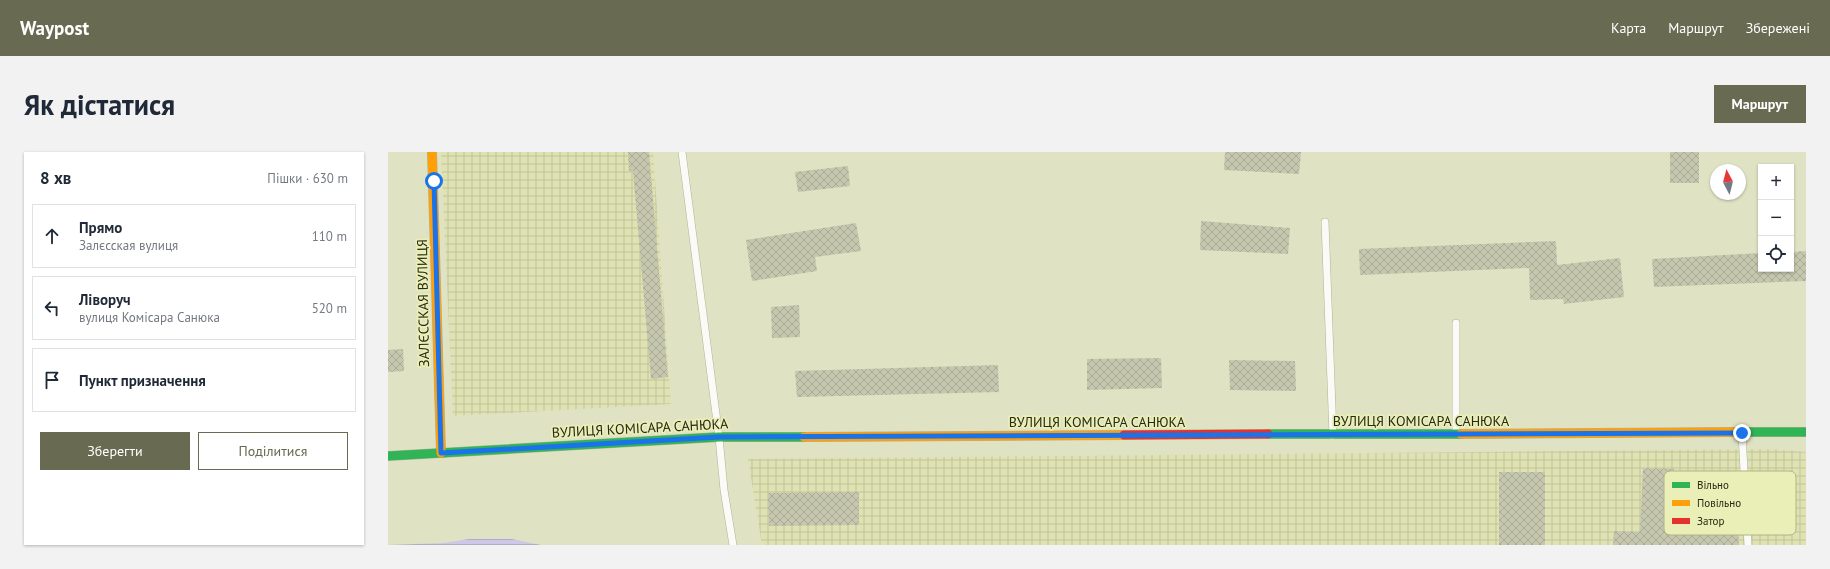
<!DOCTYPE html>
<html lang="uk">
<head>
<meta charset="utf-8">
<style>
	:root { --surface:#fff; --page:#f2f2f3; --text:#1f2937; --muted:#747a83; --line:#e0e1e3; --accent:#686a51 }
	body { margin:0; font-family:"PT Sans",sans-serif; background:var(--page); color:var(--text) }
	.controls { position:absolute; right:12px; top:12px; display:grid; overflow:hidden; border-radius:0px; box-shadow:0 1px 3px #0004 }
	.controls button { width:36px; height:36px; display:grid; place-items:center; padding:0; border:0; border-bottom:1px solid var(--line); background:var(--surface); color:var(--text); font:20px sans-serif }
	.compass { position:absolute; left:1322px; top:12px; width:36px; height:36px; border-radius:50%; background:var(--surface); box-shadow:0 1px 3px #0004; rotate:353deg }
	.stop { position:absolute; width:12px; height:12px; margin:-9px; border:3px solid #1a73e8; border-radius:50%; background:#fff }
	.stop.end { background:#1a73e8; border-color:#fff; box-shadow:0 1px 4px #0008 }
	.list { margin:0; padding:0; list-style:none }
	h2 { display:flex; justify-content:space-between; align-items:center; height:52px; margin:0; padding:0 16px; font-size:17px }
	h2 small { font-size:13px; font-weight:400; color:var(--muted) }
	.list li { display:grid; grid-template-columns:26px 1fr auto; gap:12px; align-items:center; box-sizing:border-box; height:64px; margin:0 8px 8px; padding:0 8px; border:1px solid var(--line); border-radius:0px }
	.list b { display:block; font-size:15px; white-space:nowrap }
	.list p { margin:0; font-size:13px; white-space:nowrap; color:var(--muted) }
	.list em { font-size:13px; font-style:normal; color:var(--muted) }
	.actions { display:flex; gap:8px; padding:12px 16px }
	.actions a { flex:1; padding:9px 0; border:1px solid var(--accent); border-radius:0px; text-align:center; font-size:14px; color:var(--accent) }
	.actions .main { background:var(--accent); color:#fff }
	.icon { flex:none; width:22px; height:22px; fill:none; stroke:currentColor; stroke-width:2; stroke-linecap:round; stroke-linejoin:round }
	.map { position:relative; flex:none; width:1418px; height:393px; overflow:hidden; border-radius:0px }
	header { display:flex; align-items:center; gap:24px; box-sizing:border-box; height:56px; padding:0 20px; background:var(--accent); color:#fff }
	header strong { font-size:19px }
	nav { display:flex; gap:22px; margin-inline-start:auto; font-size:14px }
	.intro { display:flex; align-items:center; justify-content:space-between; box-sizing:border-box; height:96px; padding:0 24px }
	h1 { margin:0; font-size:28px }
	.button { padding:10px 18px; border-radius:0px; background:var(--accent); color:#fff; font-size:14px; font-weight:700 }
	main { display:flex; gap:24px; padding:0 24px }
	aside { flex:1; background:var(--surface); border-radius:0px; box-shadow:0 1px 3px #0004 }
	.map>svg:first-child { display:block }
	.industrial { fill:url(#industrial-grid) }
	.water { fill:url(#water-rules) }
	.building { fill:url(#building-cross-hatch) }
	.lines { fill:none; stroke-linecap:round; stroke-linejoin:round }
	.lane-casing { stroke:#b1b39b; stroke-width:8 }
	.fast-casing { stroke:#b1b39b; stroke-width:10 }
	.slow-casing { stroke:#b1b39b; stroke-width:10 }
	.jam-casing { stroke:#b1b39b; stroke-width:10 }
	.lane { stroke:#fafbf6; stroke-width:7 }
	.fast { stroke:#30b455; stroke-width:9 }
	.slow { stroke:#ff9f0a; stroke-width:9 }
	.jam { stroke:#e5322d; stroke-width:9 }
	.route { stroke:#1a73e8; stroke-width:5 }
	.labels { text-anchor:middle; stroke-width:3.5; stroke-linejoin:round; paint-order:stroke }
	.street-label { font-size:14px; fill:#272913; stroke:#eaefb7 }
	.key { fill:#eaefb7; stroke:#b0b486; stroke-width:1 }
	.key-label { font-size:11px; fill:#272913 }
</style>
</head>
<body>
<header>
<strong>Waypost</strong>
<nav><a>Карта</a><a>Маршрут</a><a>Збережені</a></nav>
</header>
<div class="intro"><h1>Як дістатися</h1><a class="button">Маршрут</a></div>
<main>
<aside>
<h2>8 хв<small>Пішки · 630 m</small></h2>
<ul class="list">
<li><svg class="icon" aria-label="ahead" viewBox="0 0 24 24"><path d="M12 20V5M6 11l6-6 6 6"/></svg><div><b>Прямо</b><p>Залєсская вулиця</p></div><em>110 m</em></li>
<li><svg class="icon" aria-label="left" viewBox="0 0 24 24"><path d="M17 20v-9H6M10 6l-5 5 5 5"/></svg><div><b>Ліворуч</b><p>вулиця Комісара Санюка</p></div><em>520 m</em></li>
<li><svg class="icon" aria-label="arrive" viewBox="0 0 24 24"><path d="M6 21V4h12l-3 4 3 4H6"/></svg><div><b>Пункт призначення</b></div></li>
</ul>
<div class="actions"><a class="main">Зберегти</a><a>Поділитися</a></div>
</aside>
<div class="map">
<svg width="1418" height="393" viewBox="0 0 1418 393">
	<defs>
		<pattern id="industrial-grid" width="8" height="8" patternUnits="userSpaceOnUse"><rect width="8" height="8" fill="#dfe3b3"/><path d="M0 4h8M4 0v8" fill="none" stroke="#bfc399"/></pattern>
		<pattern id="water-rules" width="6" height="5" patternUnits="userSpaceOnUse"><rect width="6" height="5" fill="#cec8e8"/><path d="M0 2.5h6" fill="none" stroke="#b1acc6"/></pattern>
		<pattern id="building-cross-hatch" width="8" height="8" patternUnits="userSpaceOnUse"><rect width="8" height="8" fill="#c5c7ae"/><path d="M0 0l8 8M0 8l8-8" fill="none" stroke="#a9ab95"/></pattern>
	</defs>
	<rect width="100%" height="100%" fill="#e0e2c4"/>
	<g class="industrial">
		<path d="M 53,0 L 265,0 L 283,252 L 65,264 Z"/>
		<path d="M 1385,297 L 1418,300 L 1418,393 L 374,393 L 360,307 Z"/>
	</g>
	<path class="water" d="M 81,387 L 124,387 L 153,393 L 1,393 L 55,391 Z"/>
	<g class="building">
		<path d="M 240,0 L 261,0 L 280,225 L 263,227 L 245,19 L 241,19 Z"/>
		<path d="M 837,0 L 913,0 L 911,22 L 836,18 Z"/>
		<rect x="1282" y="0" width="29" height="31"/>
		<path d="M 460,14 L 462,34 L 410,40 L 407,20 Z"/>
		<path d="M 813,69 L 902,76 L 900,102 L 812,98 Z"/>
		<path d="M 468,71 L 473,99 L 427,105 L 429,119 L 364,129 L 358,88 Z"/>
		<path d="M 1168,89 L 1169,113 L 1232,106 L 1236,145 L 1176,152 L 1175,147 L 1142,148 L 1141,116 L 972,123 L 971,97 Z"/>
		<path d="M 1418,99 L 1418,129 L 1266,135 L 1264,107 L 1373,101 L 1373,117 L 1403,117 L 1403,100 Z"/>
		<path d="M 411,153 L 412,185 L 384,186 L 383,155 Z"/>
		<path d="M 15,197 L 16,219 L 0,220 L 0,198 Z"/>
		<path d="M 773,206 L 774,236 L 699,238 L 699,207 Z"/>
		<path d="M 841,208 L 907,209 L 908,239 L 842,238 Z"/>
		<path d="M 610,213 L 611,240 L 409,245 L 407,219 Z"/>
		<path d="M 1255,316 L 1286,317 L 1283,367 L 1350,365 L 1351,393 L 1225,393 L 1226,379 L 1252,380 Z"/>
		<rect x="1111" y="320" width="46" height="73"/>
		<path d="M 471,340 L 471,373 L 381,374 L 380,341 Z"/>
	</g>
	<g class="lines">
		<g class="lane-casing">
			<g id="lane">
				<path d="M 294,0 L 331,285 L 336,338 L 345,393"/>
				<path d="M 937,70 L 945,283"/>
				<path d="M 1354,281 L 1360,393"/>
				<path d="M 1068,282 L 1068,171"/>
			</g>
		</g>
		<g class="fast-casing">
			<g id="fast">
				<path d="M 1353,280 L 1418,280"/>
				<path d="M 880,282 L 1073,282"/>
				<path d="M 0,304 L 331,285 L 416,285"/>
			</g>
		</g>
		<g class="slow-casing">
			<g id="slow">
				<path d="M 44,0 L 53,301"/>
				<path d="M 1073,282 L 1353,280"/>
				<path d="M 416,285 L 736,283"/>
			</g>
		</g>
		<g class="jam-casing">
			<path id="jam" d="M 736,283 L 880,282"/>
		</g>
		<use href="#lane" class="lane"/>
		<use href="#fast" class="fast"/>
		<use href="#slow" class="slow"/>
		<use href="#jam" class="jam"/>
	</g>
	<g class="lines">
		<path class="route" d="M 46,29 L 53,301 L 331,285 L 1354,281"/>
	</g>
	<g class="labels">
		<g class="street-label">
			<text transform="translate(35 151) rotate(-91)" y="5">ЗАЛЄССКАЯ ВУЛИЦЯ</text>
			<text x="1033" y="274">ВУЛИЦЯ КОМІСАРА САНЮКА</text>
			<text x="709" y="275">ВУЛИЦЯ КОМІСАРА САНЮКА</text>
			<text transform="translate(252 276) rotate(-3)" y="5">ВУЛИЦЯ КОМІСАРА САНЮКА</text>
		</g>
	</g>
	<rect x="1276" y="319" width="132" height="64" rx="6" class="key"/>
	<rect x="1284" y="330" width="18" height="6" fill="#30b455"/>
	<rect x="1284" y="348" width="18" height="6" fill="#ff9f0a"/>
	<rect x="1284" y="366" width="18" height="6" fill="#e5322d"/>
	<g class="key-label">
		<text x="1309" y="337">Вільно</text>
		<text x="1309" y="355">Повільно</text>
		<text x="1309" y="373">Затор</text>
	</g>
</svg>
<div class="controls">
<button>+</button>
<button>−</button>
<button><svg class="icon" aria-label="locate" viewBox="0 0 24 24"><circle cx="12" cy="12" r="6"/><path d="M12 2v4M12 18v4M2 12h4M18 12h4"/></svg></button>
</div>
<svg class="compass" viewBox="-18 -18 36 36"><path d="M0-13l5 13h-10z" fill="#e53935"/><path d="M0 13l5-13h-10z" fill="#747a83"/></svg>
<div class="stop" style="left:46px;top:29px"></div>
<div class="stop end" style="left:1354px;top:281px"></div>
</div>
</main>
</body>
</html>
